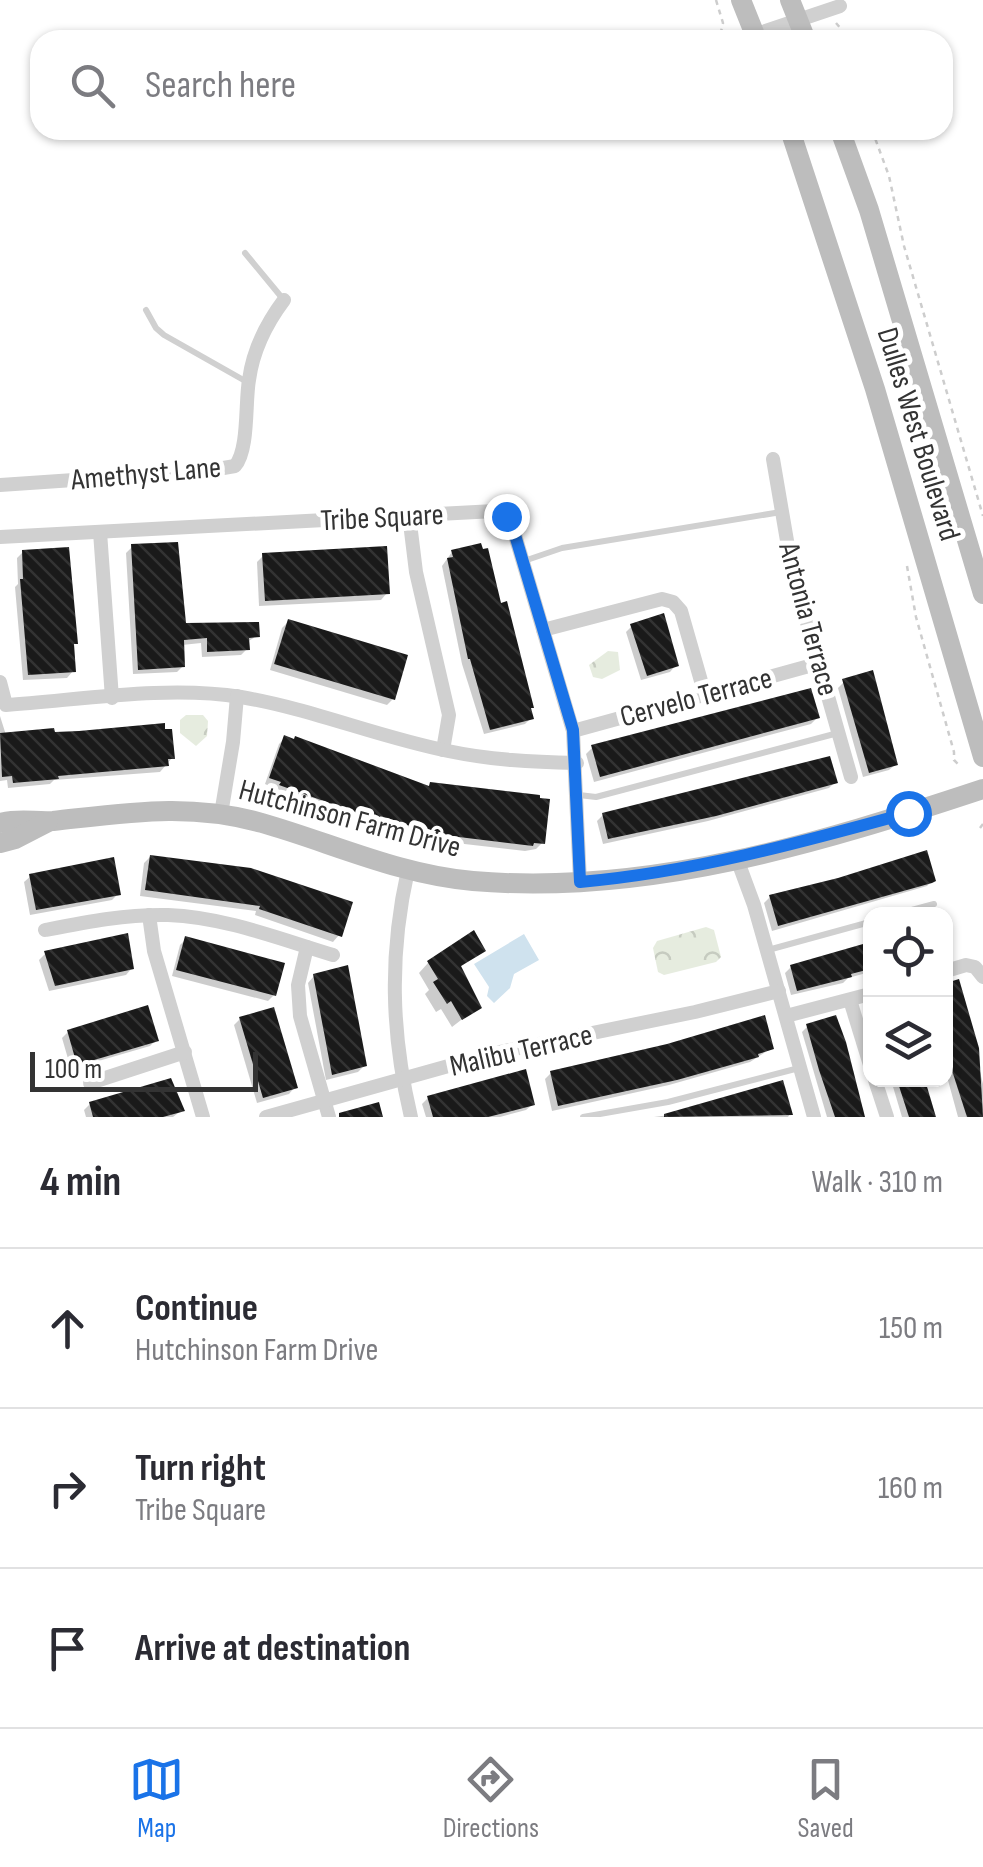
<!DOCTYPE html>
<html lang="en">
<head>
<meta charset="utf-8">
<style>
	:root { --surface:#fff; --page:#f2f2f3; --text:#2b2b33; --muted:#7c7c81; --line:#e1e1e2; --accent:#1a73e8 }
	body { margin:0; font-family:"Sofia Sans Condensed",sans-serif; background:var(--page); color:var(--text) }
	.controls { position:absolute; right:30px; bottom:30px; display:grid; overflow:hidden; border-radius:20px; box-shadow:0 2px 8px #0004 }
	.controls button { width:90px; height:90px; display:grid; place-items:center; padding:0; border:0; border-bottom:2px solid var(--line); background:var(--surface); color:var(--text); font:50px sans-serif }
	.scale { position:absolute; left:30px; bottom:25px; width:228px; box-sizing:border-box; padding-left:10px; border:5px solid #333; border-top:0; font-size:28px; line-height:35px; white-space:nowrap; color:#333; -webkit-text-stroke:8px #fff; paint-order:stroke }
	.stop { position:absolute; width:30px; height:30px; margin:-22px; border:8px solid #1a73e8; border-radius:50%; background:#fff }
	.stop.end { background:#1a73e8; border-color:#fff; box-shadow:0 2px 10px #0008 }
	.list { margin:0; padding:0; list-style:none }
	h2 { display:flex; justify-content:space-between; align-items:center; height:130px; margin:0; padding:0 40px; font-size:42px }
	h2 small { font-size:32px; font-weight:400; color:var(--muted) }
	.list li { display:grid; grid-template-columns:65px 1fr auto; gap:30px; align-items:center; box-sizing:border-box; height:160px; padding:0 40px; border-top:2px solid var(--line) }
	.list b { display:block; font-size:38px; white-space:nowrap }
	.list p { margin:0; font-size:32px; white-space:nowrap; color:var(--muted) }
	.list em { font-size:32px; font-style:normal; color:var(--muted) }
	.icon { flex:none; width:55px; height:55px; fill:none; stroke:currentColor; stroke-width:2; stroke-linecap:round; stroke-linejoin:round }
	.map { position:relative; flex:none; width:983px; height:1117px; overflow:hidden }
	.search { position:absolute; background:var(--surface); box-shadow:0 2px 8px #0004; left:30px; right:30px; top:30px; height:110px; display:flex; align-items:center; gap:25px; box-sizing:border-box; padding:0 35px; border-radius:30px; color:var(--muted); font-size:38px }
	.sheet { height:610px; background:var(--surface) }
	nav { display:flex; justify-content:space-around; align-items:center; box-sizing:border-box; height:140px; border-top:2px solid var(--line); background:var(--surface); font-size:28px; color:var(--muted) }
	nav a { display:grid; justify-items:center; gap:5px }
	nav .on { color:var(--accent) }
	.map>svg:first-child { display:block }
	.forest { fill:url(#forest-crowns) }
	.water { fill:#cfe2ee }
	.shadow { fill:#0003 }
	.building { fill:url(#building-back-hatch) }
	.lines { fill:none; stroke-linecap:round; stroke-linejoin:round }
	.path { stroke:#cdcdcd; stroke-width:2.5; stroke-dasharray:5 5; stroke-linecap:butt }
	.lane { stroke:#d0d0d0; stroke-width:6 }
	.street { stroke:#d0d0d0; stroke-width:14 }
	.secondary { stroke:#bdbdbd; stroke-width:20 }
	.route { stroke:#1a73e8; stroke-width:12 }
	.labels { text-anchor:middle; stroke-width:10; stroke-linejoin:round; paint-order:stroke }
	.street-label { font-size:30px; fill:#333; stroke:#fff }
</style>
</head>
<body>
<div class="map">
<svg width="983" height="1117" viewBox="0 0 983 1117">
	<defs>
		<pattern id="forest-crowns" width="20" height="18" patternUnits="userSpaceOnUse" patternTransform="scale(2.5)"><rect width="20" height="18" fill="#e6ecdf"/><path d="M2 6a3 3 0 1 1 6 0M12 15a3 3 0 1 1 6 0" fill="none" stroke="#c6cbc0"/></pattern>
		<pattern id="building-back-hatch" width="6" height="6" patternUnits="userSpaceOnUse" patternTransform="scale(2.5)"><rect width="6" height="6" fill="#1a1a1a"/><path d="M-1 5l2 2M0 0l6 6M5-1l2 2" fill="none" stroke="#333"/></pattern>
	</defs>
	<rect width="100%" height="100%" fill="#fff"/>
	<g class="forest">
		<path d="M 608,651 L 618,652 L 620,670 L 602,679 L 593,677 L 589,665 Z"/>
		<path d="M 186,715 L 203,715 L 208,721 L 207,736 L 196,746 L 180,733 L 180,720 Z"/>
		<path d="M 706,927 L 714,930 L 721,957 L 716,962 L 664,975 L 658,972 L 653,948 L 657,941 Z"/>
	</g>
	<path class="water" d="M 524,934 L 539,960 L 514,974 L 510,988 L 494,1003 L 487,996 L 489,987 L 474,964 Z"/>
	<g class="shadow">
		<path d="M 132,547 L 184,626 L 257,636 L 247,642 L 247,649 L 241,655 L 202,657 L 201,643 L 182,645 L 183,666 L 177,672 L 133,674 L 126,553 Z"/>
		<path d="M 23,552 L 75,643 L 72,646 L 73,671 L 67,678 L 23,680 L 15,587 L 18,584 L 17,558 Z"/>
		<path d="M 452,552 L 529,709 L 531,718 L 525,724 L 484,734 L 462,664 L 442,566 Z"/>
		<path d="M 263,556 L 387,593 L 381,600 L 259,606 L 257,562 Z"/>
		<path d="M 288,622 L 393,699 L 387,705 L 270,670 L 282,628 Z"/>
		<path d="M 632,626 L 676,665 L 670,672 L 641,680 L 626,632 Z"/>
		<path d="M 844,682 L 896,764 L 889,770 L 863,777 L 838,688 Z"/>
		<path d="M 0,716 L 6,735 L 52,735 L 172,758 L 160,772 L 54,780 L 50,784 L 8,788 L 7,780 L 0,781 Z"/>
		<path d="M 817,718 L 811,724 L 594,782 L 586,754 L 592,748 Z"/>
		<path d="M 285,738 L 427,788 L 542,843 L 536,849 L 525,851 L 421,839 L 421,836 L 377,824 L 374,827 L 275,792 L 276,789 L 265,784 L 279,744 Z"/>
		<path d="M 835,782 L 829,788 L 708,821 L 603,844 L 597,821 L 603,815 Z"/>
		<path d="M 150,857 L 339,935 L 333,942 L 255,915 L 256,911 L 140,896 L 144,863 Z"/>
		<path d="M 31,876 L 118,894 L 112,900 L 30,915 L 24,882 Z"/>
		<path d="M 933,880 L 927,886 L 772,931 L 764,903 L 770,897 Z"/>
		<path d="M 186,939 L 274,995 L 268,1001 L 172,976 L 180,945 Z"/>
		<path d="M 870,943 L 870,972 L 848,978 L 843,983 L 791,995 L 785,973 L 791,967 Z"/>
		<path d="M 482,950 L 459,968 L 478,1007 L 452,1027 L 441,1009 L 436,1012 L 425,994 L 429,990 L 419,973 L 428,963 Z"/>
		<path d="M 45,954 L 132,968 L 126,975 L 49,991 L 39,960 Z"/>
		<path d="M 314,976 L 364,1066 L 358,1072 L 326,1080 L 308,983 Z"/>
		<path d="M 958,982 L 983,1084 L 983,1117 L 958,1117 L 946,1073 L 946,986 Z"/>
		<path d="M 240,1019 L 295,1087 L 289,1094 L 257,1103 L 234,1025 Z"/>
		<path d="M 808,1026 L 863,1117 L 827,1117 L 802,1032 Z"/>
		<path d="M 68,1032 L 156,1040 L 150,1046 L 71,1069 L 62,1038 Z"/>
		<path d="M 772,1048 L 750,1062 L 669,1085 L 552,1111 L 545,1079 L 551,1073 Z"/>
		<path d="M 891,1080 L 924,1080 L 935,1117 L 902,1117 Z"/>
		<path d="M 428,1098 L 533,1104 L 526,1110 L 500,1117 L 426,1117 L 422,1104 Z"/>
		<path d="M 90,1104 L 182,1110 L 173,1117 L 86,1117 L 84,1110 Z"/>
		<path d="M 790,1114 L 788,1117 L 654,1117 L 669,1115 Z"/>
	</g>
	<g class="building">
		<path d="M 178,542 L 186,623 L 259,622 L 260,637 L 249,638 L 250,650 L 207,652 L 207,638 L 184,640 L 185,667 L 138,670 L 131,544 Z"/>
		<path d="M 481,543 L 483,549 L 488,548 L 501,603 L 507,601 L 534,708 L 531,708 L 534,719 L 490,730 L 470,659 L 468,659 L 447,558 L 453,557 L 451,550 Z"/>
		<path d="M 387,546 L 390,594 L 265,601 L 262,553 Z"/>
		<path d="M 69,547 L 78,644 L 74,644 L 76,672 L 28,675 L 20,579 L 23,579 L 22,550 Z"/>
		<path d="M 664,613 L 679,666 L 647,676 L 630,624 Z"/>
		<path d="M 288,619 L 408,655 L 395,700 L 274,664 Z"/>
		<path d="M 873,670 L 898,765 L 869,773 L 842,679 Z"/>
		<path d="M 811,688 L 820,718 L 600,777 L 591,745 Z"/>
		<path d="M 165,723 L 165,729 L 172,729 L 175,759 L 168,759 L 169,766 L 58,776 L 59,779 L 13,783 L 12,776 L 2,777 L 0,733 L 54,728 L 55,732 L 79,731 Z"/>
		<path d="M 284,735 L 294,739 L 295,736 L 429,786 L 430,782 L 540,795 L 540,798 L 550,799 L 545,844 L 534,843 L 533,846 L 426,833 L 426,830 L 383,819 L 382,822 L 279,785 L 281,782 L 269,778 Z"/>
		<path d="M 830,756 L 838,783 L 716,816 L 608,839 L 602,813 Z"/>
		<path d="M 927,850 L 936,881 L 932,883 L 778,926 L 769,895 L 838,878 Z"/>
		<path d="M 150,855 L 251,868 L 353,902 L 342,937 L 259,909 L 260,906 L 145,890 Z"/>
		<path d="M 114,857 L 121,895 L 36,910 L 29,874 Z"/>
		<path d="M 474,930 L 486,951 L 461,966 L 482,1008 L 462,1020 L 451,1001 L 447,1004 L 433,982 L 438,979 L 427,961 Z"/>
		<path d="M 128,933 L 134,969 L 55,986 L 44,951 Z"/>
		<path d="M 185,936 L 285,963 L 276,996 L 176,970 Z"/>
		<path d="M 870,942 L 870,969 L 851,974 L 852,977 L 797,991 L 790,965 Z"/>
		<path d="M 348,965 L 367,1066 L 332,1075 L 313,974 Z"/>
		<path d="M 959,979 L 979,1048 L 983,1117 L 967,1117 L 947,1055 L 946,983 Z"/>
		<path d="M 148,1005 L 159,1041 L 77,1065 L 67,1030 Z"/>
		<path d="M 274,1007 L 298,1088 L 263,1098 L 239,1017 Z"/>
		<path d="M 765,1015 L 774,1049 L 758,1054 L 759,1057 L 677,1080 L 558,1106 L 550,1071 L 667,1044 Z"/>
		<path d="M 836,1015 L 846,1042 L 865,1117 L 835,1117 L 819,1070 L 806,1024 Z"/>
		<path d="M 526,1069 L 535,1105 L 488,1117 L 433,1117 L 427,1096 Z"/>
		<path d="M 171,1078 L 185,1111 L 163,1117 L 93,1117 L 89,1102 Z"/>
		<path d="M 783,1080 L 793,1115 L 664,1117 L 664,1114 Z"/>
		<path d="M 897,1080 L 925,1080 L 936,1117 L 909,1117 Z"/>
		<path d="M 379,1102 L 383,1117 L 339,1117 L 339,1113 Z"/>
	</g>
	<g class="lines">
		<g class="path">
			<path d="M 716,0 L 723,23 L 720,36"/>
			<path d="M 836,23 L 842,30 L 840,40"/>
			<path d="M 872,130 L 889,176 L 904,246 L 983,516"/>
			<path d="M 907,566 L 916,617 L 954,752 L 954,760 L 958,764"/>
			<path d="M 983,824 L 980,828 L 983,829"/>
		</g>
		<g class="lane">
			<path d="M 245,253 L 283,299"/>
			<path d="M 146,310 L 156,328 L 164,335 L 247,382"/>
			<path d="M 524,561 L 562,548 L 781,512"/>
			<path d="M 579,795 L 596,797 L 838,733"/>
			<path d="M 897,914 L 934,904"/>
			<path d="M 768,950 L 870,922"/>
			<path d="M 583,1117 L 668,1102 L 799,1068"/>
		</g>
		<g class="street">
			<path d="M 739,40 L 840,6"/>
			<path d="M 773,459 L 792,570 L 851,777"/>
			<path d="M 0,485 L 206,471 L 235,466 C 249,450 245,402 249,380 C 253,350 266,324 284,300"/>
			<path d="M 409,515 L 416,572 L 449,715 L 443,750"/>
			<path d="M 100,532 L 112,698"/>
			<path d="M 0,537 L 495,511 L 506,517 L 512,525 L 573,731 L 580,882"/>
			<path d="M 543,630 L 662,599 L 673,602 L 681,611 L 705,695"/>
			<path d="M 0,682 L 6,705 C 80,700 167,685 241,697 C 312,709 378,737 448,751 C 490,760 533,762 577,763"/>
			<path d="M 573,731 L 820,663"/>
			<path d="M 221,814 L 233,742 L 237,696"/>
			<path d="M 737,859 L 754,905 L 814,1117"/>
			<path d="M 408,870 C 389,954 391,1033 411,1117"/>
			<path d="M 149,915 L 154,951 L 203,1117"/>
			<path d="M 45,930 C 86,922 126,914 168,915 C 224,917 280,939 333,955"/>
			<path d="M 307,947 L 298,985 L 300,1016 L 329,1117"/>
			<path d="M 946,971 L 966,965 L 975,967 L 983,977"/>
			<path d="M 850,1000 L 870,1065"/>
			<path d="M 786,1016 L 870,994"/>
			<path d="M 875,1080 L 887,1117"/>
			<path d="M 90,1083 L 185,1052"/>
			<path d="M 266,1117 L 495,1053 L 695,1012 L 779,991"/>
		</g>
		<g class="secondary">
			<path d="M 741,0 L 757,40"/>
			<path d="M 790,0 L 806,40"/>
			<path d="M 790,130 L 875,389 L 983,757"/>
			<path d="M 840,130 L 869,210 L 983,594"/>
			<path d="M 0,823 C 17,818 35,822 53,821 C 126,813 189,802 262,823 C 332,843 400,875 473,881 C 647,896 820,843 983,789"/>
			<path d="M 0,843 L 15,839 L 48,822"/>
		</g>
	</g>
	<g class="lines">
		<path class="route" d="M 506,516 L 512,525 L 573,730 L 580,882 C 693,872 799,843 908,813"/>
	</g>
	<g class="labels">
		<g class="street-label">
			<text transform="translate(919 434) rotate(73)" y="10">Dulles West Boulevard</text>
			<text transform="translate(146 473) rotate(-5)" y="10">Amethyst Lane</text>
			<text transform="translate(382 517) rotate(-3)" y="10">Tribe Square</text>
			<text transform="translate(809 619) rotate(75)" y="10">Antonia Terrace</text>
			<text transform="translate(696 697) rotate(-15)" y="10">Cervelo Terrace</text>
			<text transform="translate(350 818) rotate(15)" y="10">Hutchinson Farm Drive</text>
			<text transform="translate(521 1050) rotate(-13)" y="10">Malibu Terrace</text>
		</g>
	</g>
</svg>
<div class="controls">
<button><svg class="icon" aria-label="locate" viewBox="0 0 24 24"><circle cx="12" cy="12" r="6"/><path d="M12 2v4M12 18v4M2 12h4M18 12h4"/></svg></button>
<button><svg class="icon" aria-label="layers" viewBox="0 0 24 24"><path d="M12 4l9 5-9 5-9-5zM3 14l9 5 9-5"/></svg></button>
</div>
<div class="scale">100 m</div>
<div class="stop" style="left:908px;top:813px"></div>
<div class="stop end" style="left:506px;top:516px"></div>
<div class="search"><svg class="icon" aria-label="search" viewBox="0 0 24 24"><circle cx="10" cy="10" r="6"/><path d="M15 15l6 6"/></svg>Search here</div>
</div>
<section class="sheet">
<h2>4 min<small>Walk · 310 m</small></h2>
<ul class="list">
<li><svg class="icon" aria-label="ahead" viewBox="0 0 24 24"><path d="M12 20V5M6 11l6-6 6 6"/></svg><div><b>Continue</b><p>Hutchinson Farm Drive</p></div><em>150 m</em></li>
<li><svg class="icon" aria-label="right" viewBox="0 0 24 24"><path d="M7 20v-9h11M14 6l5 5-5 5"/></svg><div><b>Turn right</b><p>Tribe Square</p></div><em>160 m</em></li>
<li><svg class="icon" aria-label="arrive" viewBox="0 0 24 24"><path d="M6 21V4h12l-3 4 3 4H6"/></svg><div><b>Arrive at destination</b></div></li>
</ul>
</section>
<nav>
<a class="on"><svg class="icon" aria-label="map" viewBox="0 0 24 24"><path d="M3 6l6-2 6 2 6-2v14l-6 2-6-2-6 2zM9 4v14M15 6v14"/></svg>Map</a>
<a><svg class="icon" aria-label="directions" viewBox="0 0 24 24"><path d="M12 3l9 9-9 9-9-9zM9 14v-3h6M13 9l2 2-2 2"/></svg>Directions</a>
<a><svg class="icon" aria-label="saved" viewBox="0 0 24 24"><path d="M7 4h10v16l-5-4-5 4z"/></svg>Saved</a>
</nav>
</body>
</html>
